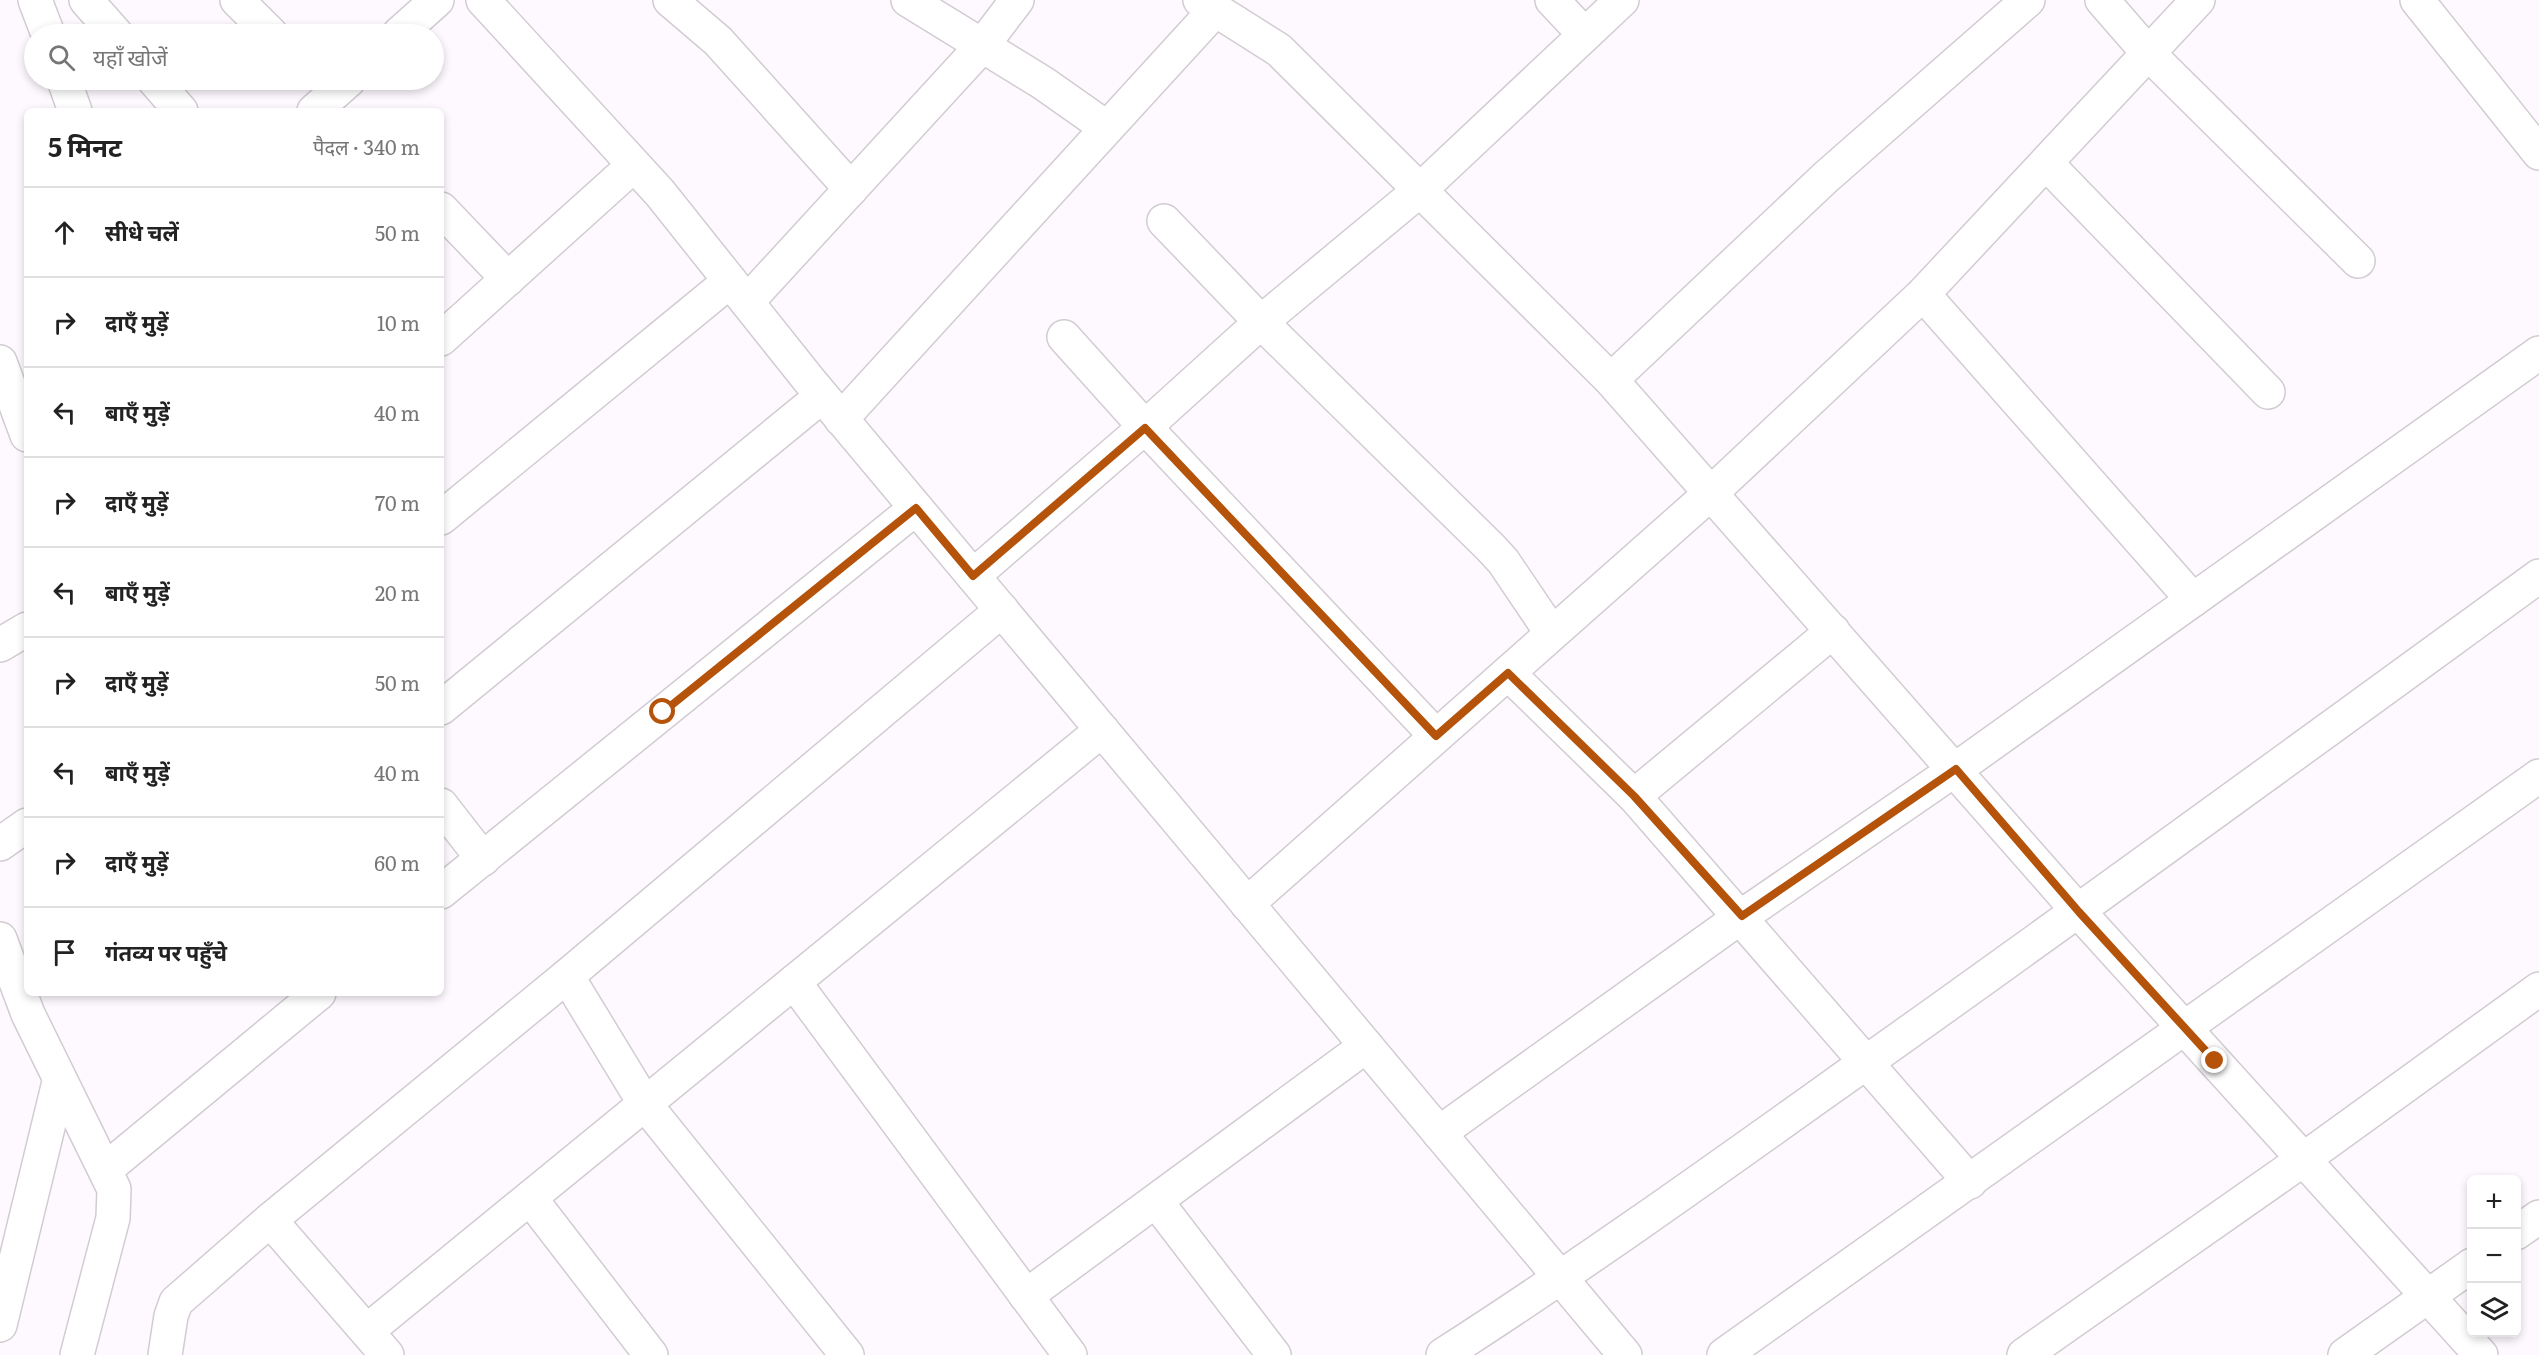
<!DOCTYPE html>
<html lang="hi">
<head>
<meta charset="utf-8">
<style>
	:root { --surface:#fff; --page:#f6f6f6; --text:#222; --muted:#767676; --line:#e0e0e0 }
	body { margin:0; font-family:Literata,"Noto Sans Devanagari",serif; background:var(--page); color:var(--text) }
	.controls { position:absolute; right:18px; bottom:18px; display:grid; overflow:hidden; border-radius:9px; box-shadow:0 3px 9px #0003 }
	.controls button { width:54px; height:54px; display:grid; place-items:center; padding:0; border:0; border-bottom:2px solid var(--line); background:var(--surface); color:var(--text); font:30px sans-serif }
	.stop { position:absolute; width:18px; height:18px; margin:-14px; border:4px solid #b45309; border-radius:50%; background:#fff }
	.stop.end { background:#b45309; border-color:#fff; box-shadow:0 2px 6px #0008 }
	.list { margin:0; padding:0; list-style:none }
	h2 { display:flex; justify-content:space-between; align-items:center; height:78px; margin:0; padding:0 24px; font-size:26px }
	h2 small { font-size:20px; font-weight:400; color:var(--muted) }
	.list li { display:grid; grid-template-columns:39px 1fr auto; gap:18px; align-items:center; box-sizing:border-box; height:90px; padding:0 24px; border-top:2px solid var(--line) }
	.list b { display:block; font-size:22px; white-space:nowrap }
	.list em { font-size:20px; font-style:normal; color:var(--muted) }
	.icon { flex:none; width:33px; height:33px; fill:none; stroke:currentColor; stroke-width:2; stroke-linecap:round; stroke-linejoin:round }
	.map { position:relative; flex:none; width:2539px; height:1355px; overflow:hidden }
	.search { position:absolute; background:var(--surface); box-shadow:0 3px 9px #0003; left:24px; top:24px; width:420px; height:66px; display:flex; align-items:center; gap:15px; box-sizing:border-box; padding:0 21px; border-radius:33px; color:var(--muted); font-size:22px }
	.panel { position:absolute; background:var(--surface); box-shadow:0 3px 9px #0003; left:24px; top:108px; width:420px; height:888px; border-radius:9px }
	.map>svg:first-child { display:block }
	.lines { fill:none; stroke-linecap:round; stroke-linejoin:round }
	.minor-casing { stroke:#d2ccd2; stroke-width:36 }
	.minor { stroke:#fff; stroke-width:33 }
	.route { stroke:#b45309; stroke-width:8 }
</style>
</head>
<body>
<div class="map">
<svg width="2539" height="1355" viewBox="0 0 2539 1355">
	<rect width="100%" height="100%" fill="#fef9ff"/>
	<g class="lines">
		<g class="minor-casing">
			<g id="minor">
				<path d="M 35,0 L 48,34"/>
				<path d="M 86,0 L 116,34"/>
				<path d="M 237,0 L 271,34"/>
				<path d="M 483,0 L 660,193 L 809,380 L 1625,1355"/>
				<path d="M 670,0 L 718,41 L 851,189"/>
				<path d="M 908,0 L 1043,83 L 1107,128"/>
				<path d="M 1200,0 L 1279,50 L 1611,380 L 2079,912 L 2481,1355"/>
				<path d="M 1552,0 L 1584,34"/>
				<path d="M 2102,0 L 2149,54 L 2358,261"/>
				<path d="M 2417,0 L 2539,153"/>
				<path d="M 399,34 L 437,0"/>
				<path d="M 64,80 L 75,111"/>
				<path d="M 154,80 L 181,111"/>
				<path d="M 314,111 L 349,80"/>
				<path d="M 2046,163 L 2268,392"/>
				<path d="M 441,209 L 508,279"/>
				<path d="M 1164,221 L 1261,322 L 1490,547 L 1503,561 L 1551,632"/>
				<path d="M 1923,294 L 2193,600"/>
				<path d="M 747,302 L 982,46 L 1017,0"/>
				<path d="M 1064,337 L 1145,427 L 1436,736"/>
				<path d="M 441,339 L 634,165"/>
				<path d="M 0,362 L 27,435"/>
				<path d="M 1611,380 L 1826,177 L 2028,0"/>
				<path d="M 841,419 L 1215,10"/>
				<path d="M 441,518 L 730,281"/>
				<path d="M 973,576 L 1145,427 L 1261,322 L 1420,190 L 1622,0"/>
				<path d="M 0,645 L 27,629"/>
				<path d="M 1508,673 L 1634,796 L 1970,1182"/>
				<path d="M 441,708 L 822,396"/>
				<path d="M 1634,796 L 1833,631"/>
				<path d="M 441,805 L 483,859"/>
				<path d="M 0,844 L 27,825"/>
				<path d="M 441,892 L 916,508"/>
				<path d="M 1247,904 L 1711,493 L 1923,294 L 2198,0"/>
				<path d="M 0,939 L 28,1014 L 114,1189 L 113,1218 L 77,1355"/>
				<path d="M 567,976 L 645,1104 L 847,1355"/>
				<path d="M 794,982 L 1070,1355"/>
				<path d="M 1439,1133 L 1742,916 L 1956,769 L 2539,353"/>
				<path d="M 106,1169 L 319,993"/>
				<path d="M 530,1198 L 651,1355"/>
				<path d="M 1156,1201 L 1274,1355"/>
				<path d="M 270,1220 L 387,1355"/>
				<path d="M 2516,1233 L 2539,1217"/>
				<path d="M 1026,1296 L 1366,1046"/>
				<path d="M 0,1325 L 59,1082"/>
				<path d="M 367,1331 L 1102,730"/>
				<path d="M 165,1355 L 171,1316 L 176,1302 L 270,1220 L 567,976 L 1002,610"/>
				<path d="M 1443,1355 C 1583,1265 1718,1168 1854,1071 C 2084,908 2311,742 2539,576"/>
				<path d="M 1724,1355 L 2539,776"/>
				<path d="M 2024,1355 L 2304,1159 L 2539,989"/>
				<path d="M 2345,1355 L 2472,1265"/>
			</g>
		</g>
		<use href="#minor" class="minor"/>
	</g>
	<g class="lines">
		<path class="route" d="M 663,712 L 916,508 L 973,576 L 1145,428 L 1436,736 L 1508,673 L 1634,796 L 1742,916 L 1956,769 L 2079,912 L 2215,1061"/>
	</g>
</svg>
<div class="controls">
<button>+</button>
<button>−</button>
<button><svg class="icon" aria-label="layers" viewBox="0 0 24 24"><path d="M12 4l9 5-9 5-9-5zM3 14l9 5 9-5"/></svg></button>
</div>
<div class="stop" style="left:663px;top:712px"></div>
<div class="stop end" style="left:2215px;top:1061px"></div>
<div class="search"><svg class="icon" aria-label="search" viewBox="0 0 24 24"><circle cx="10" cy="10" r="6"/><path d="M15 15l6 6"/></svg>यहाँ खोजें</div>
<section class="panel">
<h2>5 मिनट<small>पैदल · 340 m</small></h2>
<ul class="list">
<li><svg class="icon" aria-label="ahead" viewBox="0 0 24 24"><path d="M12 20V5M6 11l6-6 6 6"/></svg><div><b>सीधे चलें</b></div><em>50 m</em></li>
<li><svg class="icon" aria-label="right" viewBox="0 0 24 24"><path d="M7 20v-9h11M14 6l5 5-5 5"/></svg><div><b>दाएँ मुड़ें</b></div><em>10 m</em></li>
<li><svg class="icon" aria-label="left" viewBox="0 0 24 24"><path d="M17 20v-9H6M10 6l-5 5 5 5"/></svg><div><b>बाएँ मुड़ें</b></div><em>40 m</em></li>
<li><svg class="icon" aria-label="right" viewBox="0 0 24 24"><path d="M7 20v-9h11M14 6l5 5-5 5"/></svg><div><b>दाएँ मुड़ें</b></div><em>70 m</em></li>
<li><svg class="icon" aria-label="left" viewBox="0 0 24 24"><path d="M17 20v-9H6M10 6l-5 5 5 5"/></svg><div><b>बाएँ मुड़ें</b></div><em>20 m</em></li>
<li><svg class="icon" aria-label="right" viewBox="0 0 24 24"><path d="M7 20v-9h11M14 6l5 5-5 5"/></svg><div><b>दाएँ मुड़ें</b></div><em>50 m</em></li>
<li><svg class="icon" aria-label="left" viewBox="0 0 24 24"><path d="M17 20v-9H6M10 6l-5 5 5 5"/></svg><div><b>बाएँ मुड़ें</b></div><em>40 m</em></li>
<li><svg class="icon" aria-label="right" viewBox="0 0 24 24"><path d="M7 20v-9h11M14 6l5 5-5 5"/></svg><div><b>दाएँ मुड़ें</b></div><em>60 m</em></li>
<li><svg class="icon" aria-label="arrive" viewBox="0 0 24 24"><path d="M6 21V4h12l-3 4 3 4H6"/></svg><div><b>गंतव्य पर पहुँचे</b></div></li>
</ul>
</section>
</div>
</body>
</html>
